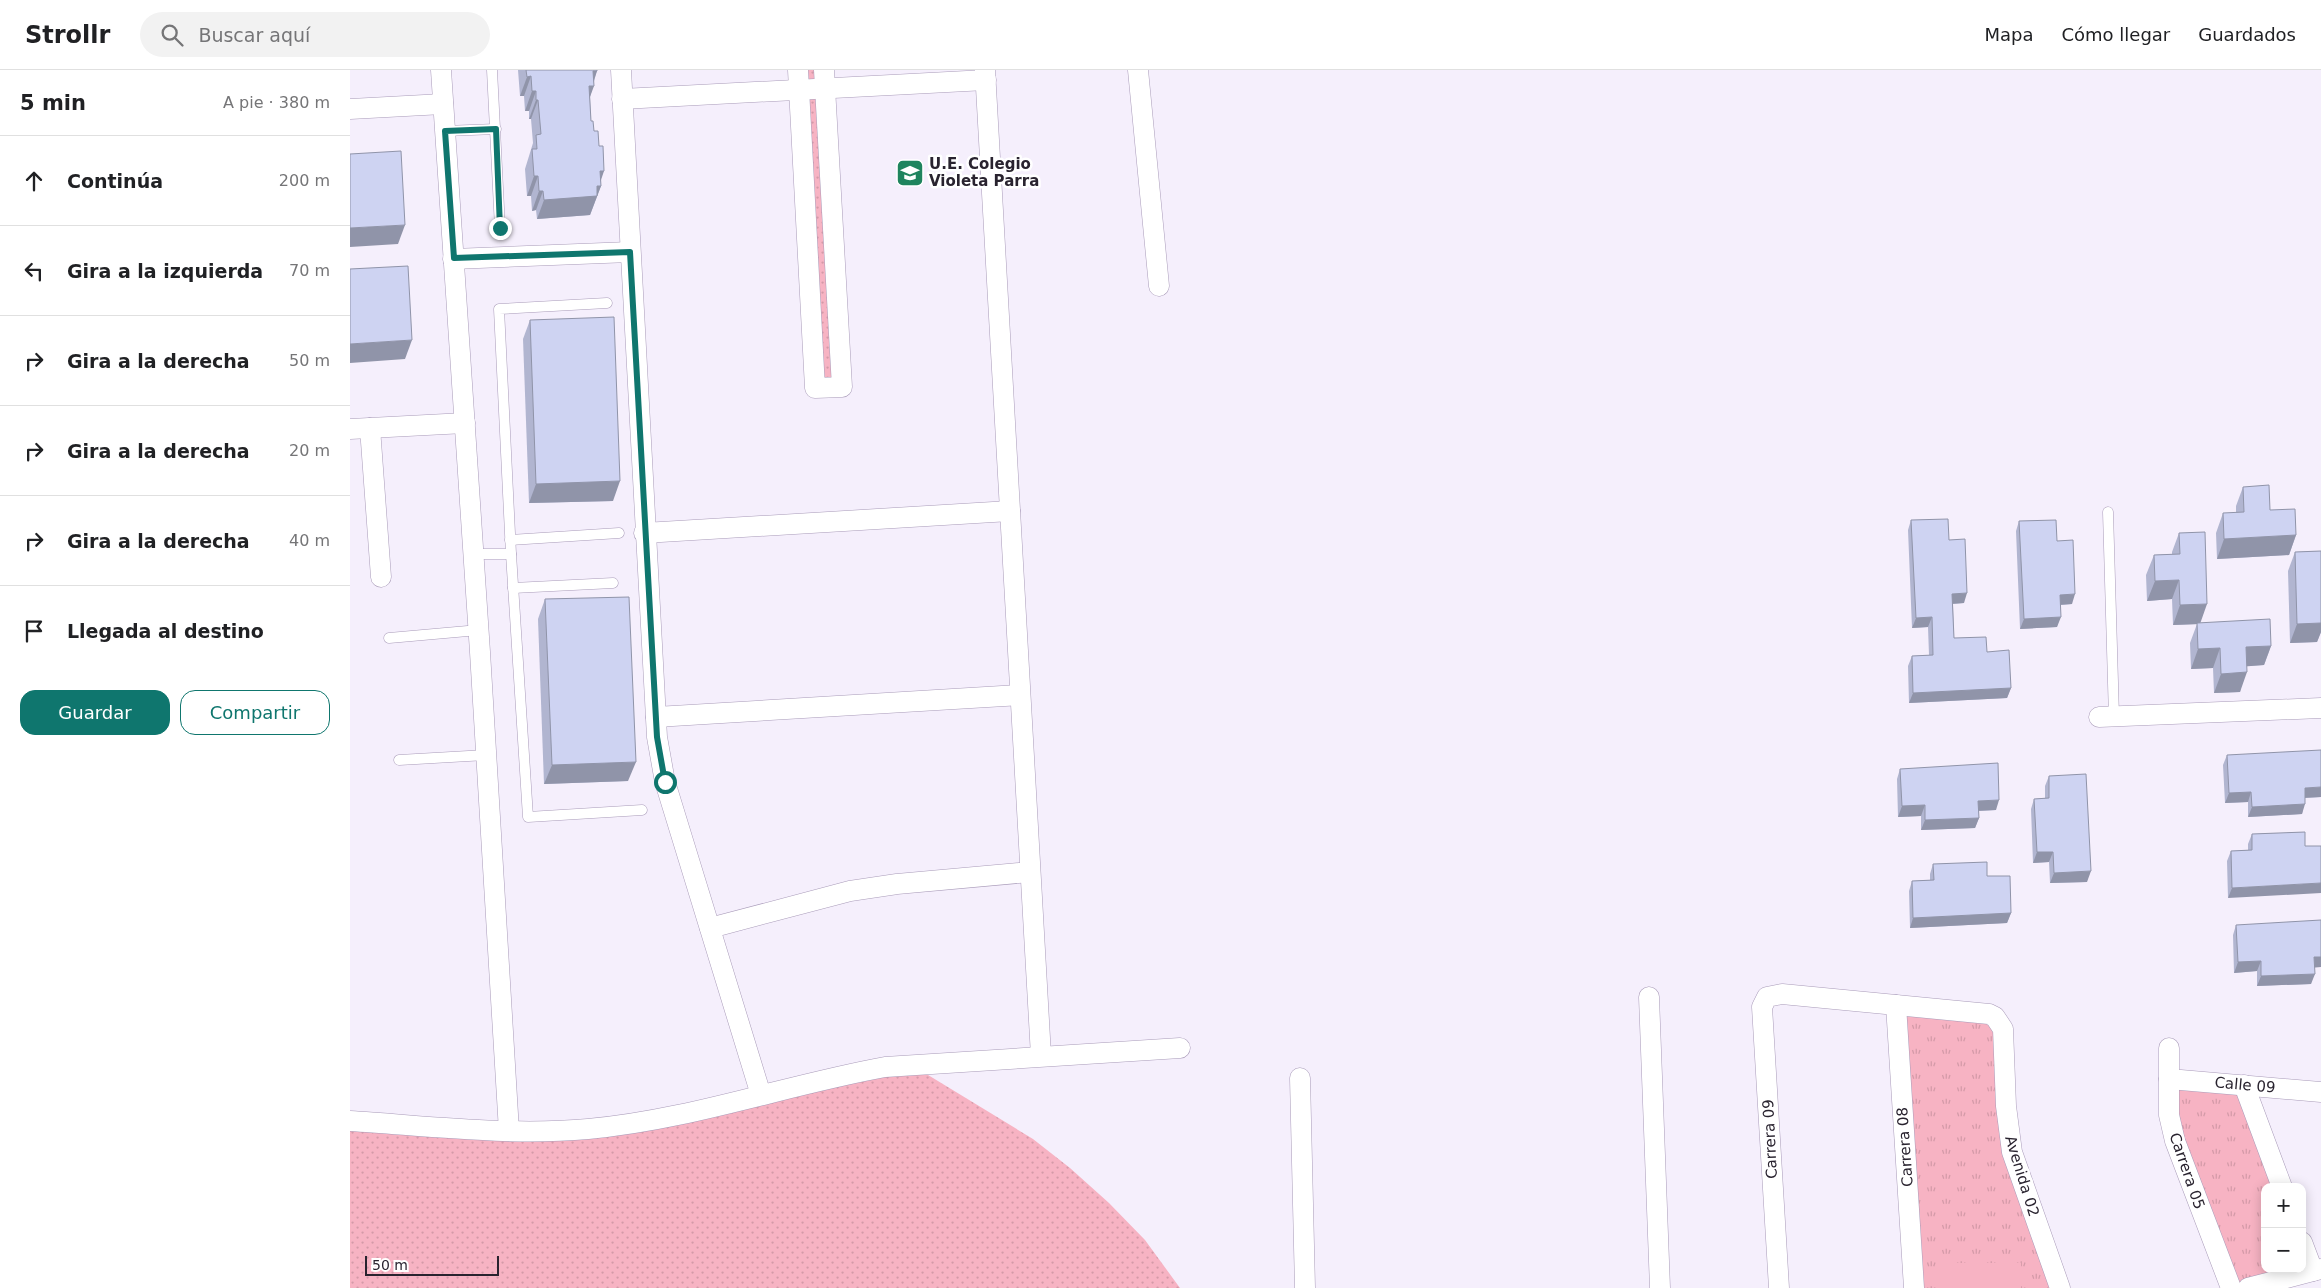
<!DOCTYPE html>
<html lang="es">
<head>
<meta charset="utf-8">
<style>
	:root { --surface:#fff; --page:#f2f2f2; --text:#202124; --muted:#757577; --line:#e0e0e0; --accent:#0f766e }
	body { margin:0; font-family:"DejaVu Sans",sans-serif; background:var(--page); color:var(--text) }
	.controls { position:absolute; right:15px; bottom:15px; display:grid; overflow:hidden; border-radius:10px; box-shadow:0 2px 12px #0003 }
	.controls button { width:45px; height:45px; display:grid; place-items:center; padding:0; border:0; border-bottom:1px solid var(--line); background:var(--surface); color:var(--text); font:25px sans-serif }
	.scale { position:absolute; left:15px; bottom:12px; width:134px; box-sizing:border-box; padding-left:5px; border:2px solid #29232f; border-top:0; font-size:14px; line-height:18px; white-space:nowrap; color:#29232f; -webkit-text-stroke:4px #fff; paint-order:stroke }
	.stop { position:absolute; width:15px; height:15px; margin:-11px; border:4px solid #0f766e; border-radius:50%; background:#fff }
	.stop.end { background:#0f766e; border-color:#fff; box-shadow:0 1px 5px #0008 }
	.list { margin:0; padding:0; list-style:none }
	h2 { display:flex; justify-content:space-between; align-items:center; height:65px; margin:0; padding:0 20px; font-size:21px }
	h2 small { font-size:16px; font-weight:400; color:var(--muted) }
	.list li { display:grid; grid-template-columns:32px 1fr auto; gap:15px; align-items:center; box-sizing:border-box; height:90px; padding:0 20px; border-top:1px solid var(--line) }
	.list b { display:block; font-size:19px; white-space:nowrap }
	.list em { font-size:16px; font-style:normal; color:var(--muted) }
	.actions { display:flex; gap:10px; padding:15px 20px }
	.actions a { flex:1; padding:11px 0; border:1px solid var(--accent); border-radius:15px; text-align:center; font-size:18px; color:var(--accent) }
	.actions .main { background:var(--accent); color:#fff }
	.icon { flex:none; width:28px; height:28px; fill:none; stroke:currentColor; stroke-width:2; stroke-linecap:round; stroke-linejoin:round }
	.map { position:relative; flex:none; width:1971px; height:1218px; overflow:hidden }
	header { display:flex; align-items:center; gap:30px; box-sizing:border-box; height:70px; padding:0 25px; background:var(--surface); border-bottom:1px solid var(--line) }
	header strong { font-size:24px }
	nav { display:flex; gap:28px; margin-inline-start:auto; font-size:18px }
	.search { width:350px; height:45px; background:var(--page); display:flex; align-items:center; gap:12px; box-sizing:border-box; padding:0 18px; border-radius:28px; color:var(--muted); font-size:19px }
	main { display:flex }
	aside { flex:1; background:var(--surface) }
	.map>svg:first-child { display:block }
	.grass { fill:url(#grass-dots) }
	.park { fill:url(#park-tufts) }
	.pitch { fill:#f7b3c3 }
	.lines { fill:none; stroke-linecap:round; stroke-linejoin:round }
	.service-casing { stroke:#a99bb9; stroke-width:11 }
	.minor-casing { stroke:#a99bb9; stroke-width:21 }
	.service { stroke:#fff; stroke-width:10 }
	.minor { stroke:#fff; stroke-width:20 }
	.wall { fill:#b1b5d0 }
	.shaded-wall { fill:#9094a9 }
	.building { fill:#ced3f2; stroke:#9094a9 }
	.route { stroke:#0f766e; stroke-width:6 }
	.labels { text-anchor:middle; stroke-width:5; stroke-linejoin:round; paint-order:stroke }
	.poi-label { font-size:15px; font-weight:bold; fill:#29232f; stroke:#fff; text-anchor:start }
	.street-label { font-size:15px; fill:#29232f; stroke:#fff }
</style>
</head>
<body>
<header>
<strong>Strollr</strong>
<div class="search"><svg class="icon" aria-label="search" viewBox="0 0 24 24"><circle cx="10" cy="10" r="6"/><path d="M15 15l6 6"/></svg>Buscar aquí</div>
<nav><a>Mapa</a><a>Cómo llegar</a><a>Guardados</a></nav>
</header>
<main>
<aside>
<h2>5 min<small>A pie · 380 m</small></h2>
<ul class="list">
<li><svg class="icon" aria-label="ahead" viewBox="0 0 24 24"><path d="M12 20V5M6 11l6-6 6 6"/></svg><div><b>Continúa</b></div><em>200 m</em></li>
<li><svg class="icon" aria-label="left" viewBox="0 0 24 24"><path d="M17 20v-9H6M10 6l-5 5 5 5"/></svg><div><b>Gira a la izquierda</b></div><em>70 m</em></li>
<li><svg class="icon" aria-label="right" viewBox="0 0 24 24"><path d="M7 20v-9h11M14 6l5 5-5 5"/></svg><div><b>Gira a la derecha</b></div><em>50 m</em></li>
<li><svg class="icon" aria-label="right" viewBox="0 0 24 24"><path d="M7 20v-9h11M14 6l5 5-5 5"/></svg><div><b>Gira a la derecha</b></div><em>20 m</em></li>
<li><svg class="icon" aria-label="right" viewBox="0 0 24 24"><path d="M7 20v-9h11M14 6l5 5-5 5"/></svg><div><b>Gira a la derecha</b></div><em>40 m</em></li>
<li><svg class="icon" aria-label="arrive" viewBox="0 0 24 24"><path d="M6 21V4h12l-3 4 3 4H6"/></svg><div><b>Llegada al destino</b></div></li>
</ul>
<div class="actions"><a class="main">Guardar</a><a>Compartir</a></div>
</aside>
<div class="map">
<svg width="1971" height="1218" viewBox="0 0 1971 1218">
	<defs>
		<pattern id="grass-dots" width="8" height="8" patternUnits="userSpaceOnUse" patternTransform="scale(1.25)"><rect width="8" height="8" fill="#f7b3c3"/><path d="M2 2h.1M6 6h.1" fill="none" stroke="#d49aa8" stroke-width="1.8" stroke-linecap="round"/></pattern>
		<pattern id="park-tufts" width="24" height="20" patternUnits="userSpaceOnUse" patternTransform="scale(1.25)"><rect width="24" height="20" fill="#f7b3c3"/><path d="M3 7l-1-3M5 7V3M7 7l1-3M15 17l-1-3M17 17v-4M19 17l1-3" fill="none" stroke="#d49aa8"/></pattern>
	</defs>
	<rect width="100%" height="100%" fill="#f5effc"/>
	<g class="grass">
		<path d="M 448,0 L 474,0 L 492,317 L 465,318 Z"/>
		<path d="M 560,994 L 683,1069 L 720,1098 L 759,1133 L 795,1170 L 830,1218 L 0,1218 L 0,1051 L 194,1061 Z"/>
	</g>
	<g class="park">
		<path d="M 1546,935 L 1645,947 L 1656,1036 L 1710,1218 L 1564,1218 Z"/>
		<path d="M 1819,1009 L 1894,1015 L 1932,1117 L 1915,1117 L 1915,1199 L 1963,1201 L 1881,1218 L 1834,1097 Z"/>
	</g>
	<rect class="pitch" x="1587" y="1193" width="84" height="25"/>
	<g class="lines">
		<g class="service-casing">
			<g id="service">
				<path d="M 142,0 L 150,158"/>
				<path d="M 95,61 L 146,59"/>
				<path d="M 257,233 L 149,239 L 161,484 L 178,747 L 292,740"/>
				<path d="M 1758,442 L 1764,647"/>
				<path d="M 160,470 L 269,463"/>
				<path d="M 124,484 L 161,484"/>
				<path d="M 163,518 L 263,513"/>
				<path d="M 39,568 L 129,560"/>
				<path d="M 49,690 L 136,685"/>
			</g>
		</g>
		<g class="minor-casing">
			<g id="minor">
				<path d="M 91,0 L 130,582 L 159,1061"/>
				<path d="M 271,0 L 307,667 L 315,712 L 411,1025"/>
				<path d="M 448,0 L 465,318 L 492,317 L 474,0"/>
				<path d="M 635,0 L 691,986"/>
				<path d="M 788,0 L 809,216"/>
				<path d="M 272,29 L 636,10"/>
				<path d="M 0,39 L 93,34"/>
				<path d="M 103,189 L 280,182"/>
				<path d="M 20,358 L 31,507"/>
				<path d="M 0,359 L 115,353"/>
				<path d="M 294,463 L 660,441"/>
				<path d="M 306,647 L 670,625"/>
				<path d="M 1749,647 L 1971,638"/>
				<path d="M 360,858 L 500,821 L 547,814 L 680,802"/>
				<path d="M 1299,927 L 1310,1218"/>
				<path d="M 1546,935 L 1564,1218"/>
				<path d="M 1819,978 L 1819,1045 L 1825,1071 L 1881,1218"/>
				<path d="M 950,1008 L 955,1218"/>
				<path d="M 1819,1009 L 1971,1022"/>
				<path d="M 1894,1015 L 1932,1117"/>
				<path d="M 0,1051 C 79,1056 159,1066 238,1059 C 339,1050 436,1015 535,997 L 830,978"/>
				<path d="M 1952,1172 L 1963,1201"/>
				<path d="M 1429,1218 L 1412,937 L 1417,927 L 1432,924 L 1639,944 L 1645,947 L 1653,959 L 1656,1036 L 1662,1082 L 1710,1218"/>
				<path d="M 1898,1218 L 1971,1199"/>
			</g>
		</g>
		<use href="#service" class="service"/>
		<use href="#minor" class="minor"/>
	</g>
	<g class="wall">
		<path d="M 168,0 L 247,0 L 240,27 L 241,51 L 244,61 L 251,116 L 240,145 L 187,149 L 186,140 L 182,141 L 181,126 L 177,126 L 175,99 L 183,73 L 181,49 L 179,49 L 179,41 L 175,41 L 174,26 L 170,26 Z"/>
		<path d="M 180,250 L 263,431 L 179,433 L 173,269 Z"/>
		<path d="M 1893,417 L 1920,440 L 1946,465 L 1939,485 L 1867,489 L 1866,463 L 1873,443 L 1886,443 L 1886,436 Z"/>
		<path d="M 1561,450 L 1599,470 L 1614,533 L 1603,534 L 1604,568 L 1637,582 L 1661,618 L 1657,628 L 1559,633 L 1558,596 L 1562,586 L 1579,585 L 1578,557 L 1562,558 L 1558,460 Z"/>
		<path d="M 1669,451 L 1707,471 L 1722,534 L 1711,535 L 1707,557 L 1670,559 L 1666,461 Z"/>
		<path d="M 1829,463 L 1850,553 L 1921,576 L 1914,595 L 1896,596 L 1890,622 L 1864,623 L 1863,598 L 1841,599 L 1840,573 L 1847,554 L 1823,555 L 1822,529 L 1797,531 L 1796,505 L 1804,485 L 1822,484 L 1822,482 Z"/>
		<path d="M 1971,481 L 1971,562 L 1967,572 L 1940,573 L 1938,501 L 1945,482 Z"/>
		<path d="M 195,529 L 278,711 L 194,714 L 188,549 Z"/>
		<path d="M 1877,685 L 1971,727 L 1955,728 L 1952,744 L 1898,747 L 1898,732 L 1875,733 L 1873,695 Z"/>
		<path d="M 1550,699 L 1646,740 L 1629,741 L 1629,748 L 1625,758 L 1571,760 L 1571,746 L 1548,747 L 1547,709 Z"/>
		<path d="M 1699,706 L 1737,812 L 1700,813 L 1699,792 L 1683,793 L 1681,739 L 1684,729 L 1695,728 L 1695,716 Z"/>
		<path d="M 1955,762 L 1878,828 L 1877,791 L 1881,781 L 1898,780 L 1898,774 L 1902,764 Z"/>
		<path d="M 1583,794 L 1637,806 L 1661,843 L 1657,853 L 1560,858 L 1559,821 L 1562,811 L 1580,810 L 1580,804 Z"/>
		<path d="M 1886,855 L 1964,897 L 1961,914 L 1907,916 L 1907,901 L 1884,903 L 1883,865 Z"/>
	</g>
	<g class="shaded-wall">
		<path d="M 243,1 L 247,1 L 242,16 L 244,16 L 237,35 L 232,36 Z"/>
		<path d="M 181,6 L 174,26 L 170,26 L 177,7 Z"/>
		<path d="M 182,21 L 186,21 L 179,41 L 175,41 Z"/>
		<path d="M 186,30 L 188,30 L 181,49 L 179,49 Z"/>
		<path d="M 250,101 L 254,101 L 249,116 L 251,116 L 240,145 L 187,149 L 194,130 Z"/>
		<path d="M 184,106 L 188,106 L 181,126 L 177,126 Z"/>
		<path d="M 189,121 L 193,121 L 186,140 L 182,141 Z"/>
		<path d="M 55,155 L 48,174 L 0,177 L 0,158 Z"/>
		<path d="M 62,270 L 55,289 L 0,293 L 0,274 Z"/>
		<path d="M 270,411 L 263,431 L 179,433 L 186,414 Z"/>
		<path d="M 1946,465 L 1939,485 L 1867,489 L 1874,469 Z"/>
		<path d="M 1829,510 L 1822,529 L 1797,531 L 1805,511 Z"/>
		<path d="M 1617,523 L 1614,533 L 1599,534 L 1602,524 Z"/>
		<path d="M 1725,524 L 1722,534 L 1707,535 L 1710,525 Z"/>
		<path d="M 1857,534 L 1850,554 L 1823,555 L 1830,535 Z"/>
		<path d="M 1582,547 L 1578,557 L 1562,558 L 1566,548 Z"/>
		<path d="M 1711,547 L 1707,557 L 1670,559 L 1674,549 Z"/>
		<path d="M 1971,553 L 1971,562 L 1967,572 L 1940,573 L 1947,554 Z"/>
		<path d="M 1921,576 L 1914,595 L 1888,597 L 1896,577 Z"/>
		<path d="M 1870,578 L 1863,598 L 1841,599 L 1848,579 Z"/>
		<path d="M 1897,602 L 1890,622 L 1864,623 L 1871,604 Z"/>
		<path d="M 1661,618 L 1657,628 L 1559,633 L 1563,623 Z"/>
		<path d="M 286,692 L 278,711 L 194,714 L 202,695 Z"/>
		<path d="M 1971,717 L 1971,727 L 1951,728 L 1955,718 Z"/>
		<path d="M 1901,722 L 1898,732 L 1875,733 L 1879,723 Z"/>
		<path d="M 1649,730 L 1646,740 L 1624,741 L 1628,731 Z"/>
		<path d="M 1955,734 L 1952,744 L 1898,747 L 1902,737 Z"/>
		<path d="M 1575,735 L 1571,746 L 1548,747 L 1552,736 Z"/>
		<path d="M 1629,748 L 1625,758 L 1571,760 L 1575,750 Z"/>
		<path d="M 1687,782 L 1703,782 L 1699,792 L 1683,793 Z"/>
		<path d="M 1741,801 L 1737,812 L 1700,813 L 1704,803 Z"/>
		<path d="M 1971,813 L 1971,823 L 1878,828 L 1882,818 Z"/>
		<path d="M 1661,843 L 1657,853 L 1560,858 L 1563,848 Z"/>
		<path d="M 1964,887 L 1971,887 L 1971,897 L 1960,898 Z"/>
		<path d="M 1911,891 L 1907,901 L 1884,903 L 1888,892 Z"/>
		<path d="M 1965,904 L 1961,914 L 1907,916 L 1911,906 Z"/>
	</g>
	<g class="building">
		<path d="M 176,0 L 247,0 L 247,1 L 243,1 L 244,16 L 239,16 L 241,51 L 243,51 L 244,61 L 248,61 L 249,76 L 253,76 L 254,101 L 250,101 L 251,116 L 247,116 L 247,126 L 194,130 L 193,121 L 189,121 L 188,106 L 184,106 L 182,79 L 187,79 L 186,65 L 191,64 L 188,30 L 186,30 L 186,21 L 182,21 L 181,6 L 177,7 Z"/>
		<path d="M 51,81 L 55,155 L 0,158 L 0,84 Z"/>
		<path d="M 58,196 L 62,270 L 0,274 L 0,199 Z"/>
		<path d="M 264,247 L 270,411 L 186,414 L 180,250 Z"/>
		<path d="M 1919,415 L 1920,440 L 1945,439 L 1946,465 L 1874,469 L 1873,443 L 1894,442 L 1893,417 Z"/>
		<path d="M 1598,449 L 1599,470 L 1615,469 L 1617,523 L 1602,524 L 1604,568 L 1636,567 L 1637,582 L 1659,580 L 1661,618 L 1563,623 L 1562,586 L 1583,585 L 1582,547 L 1566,548 L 1561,450 Z"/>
		<path d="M 1706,450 L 1707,471 L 1723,470 L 1725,524 L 1710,525 L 1711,547 L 1674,549 L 1669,451 Z"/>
		<path d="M 1855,462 L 1857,534 L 1830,535 L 1829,510 L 1805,511 L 1804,485 L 1830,484 L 1829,463 Z"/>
		<path d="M 1971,481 L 1971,553 L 1947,554 L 1945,482 Z"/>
		<path d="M 279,527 L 286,692 L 202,695 L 195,529 Z"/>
		<path d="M 1920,549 L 1921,576 L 1896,577 L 1897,602 L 1871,604 L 1870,578 L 1848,579 L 1847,553 Z"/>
		<path d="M 1971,680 L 1971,717 L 1955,718 L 1955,734 L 1902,737 L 1901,722 L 1879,723 L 1877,685 Z"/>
		<path d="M 1648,693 L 1649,730 L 1628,731 L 1629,748 L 1575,750 L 1575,735 L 1552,736 L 1550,699 Z"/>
		<path d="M 1736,704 L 1741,801 L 1704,803 L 1703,782 L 1687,782 L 1684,729 L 1699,728 L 1699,706 Z"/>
		<path d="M 1955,762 L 1955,776 L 1971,776 L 1971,813 L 1882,818 L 1881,781 L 1902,780 L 1902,764 Z"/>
		<path d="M 1637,792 L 1637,806 L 1660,806 L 1661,843 L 1563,848 L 1562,811 L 1584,810 L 1583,794 Z"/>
		<path d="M 1971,850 L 1971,887 L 1964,887 L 1965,904 L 1911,906 L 1911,891 L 1888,892 L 1886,855 Z"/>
	</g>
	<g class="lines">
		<path class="route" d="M 150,158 L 146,59 L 95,61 L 104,188 L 280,182 L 307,667 L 315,712"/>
	</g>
	<defs>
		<g id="school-square" transform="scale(1.4375)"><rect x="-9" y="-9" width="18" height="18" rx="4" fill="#1f845e" stroke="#fff"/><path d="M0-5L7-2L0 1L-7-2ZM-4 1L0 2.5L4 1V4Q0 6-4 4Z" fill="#fff"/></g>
	</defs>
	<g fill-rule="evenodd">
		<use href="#school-square" x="560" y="103"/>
	</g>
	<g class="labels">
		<g class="poi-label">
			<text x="579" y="99">U.E. Colegio<tspan x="579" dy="17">Violeta Parra</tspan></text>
		</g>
		<g class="street-label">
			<text transform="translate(1895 1015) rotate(5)" y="5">Calle 09</text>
			<text transform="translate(1420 1069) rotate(-93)" y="5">Carrera 09</text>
			<text transform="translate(1555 1077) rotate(-94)" y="5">Carrera 08</text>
			<text transform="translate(1837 1101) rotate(71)" y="5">Carrera 05</text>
			<text transform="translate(1672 1106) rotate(73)" y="5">Avenida 02</text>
		</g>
	</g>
</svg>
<div class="controls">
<button>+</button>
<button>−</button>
</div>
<div class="scale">50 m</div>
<div class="stop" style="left:315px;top:712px"></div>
<div class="stop end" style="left:150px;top:158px"></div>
</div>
</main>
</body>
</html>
